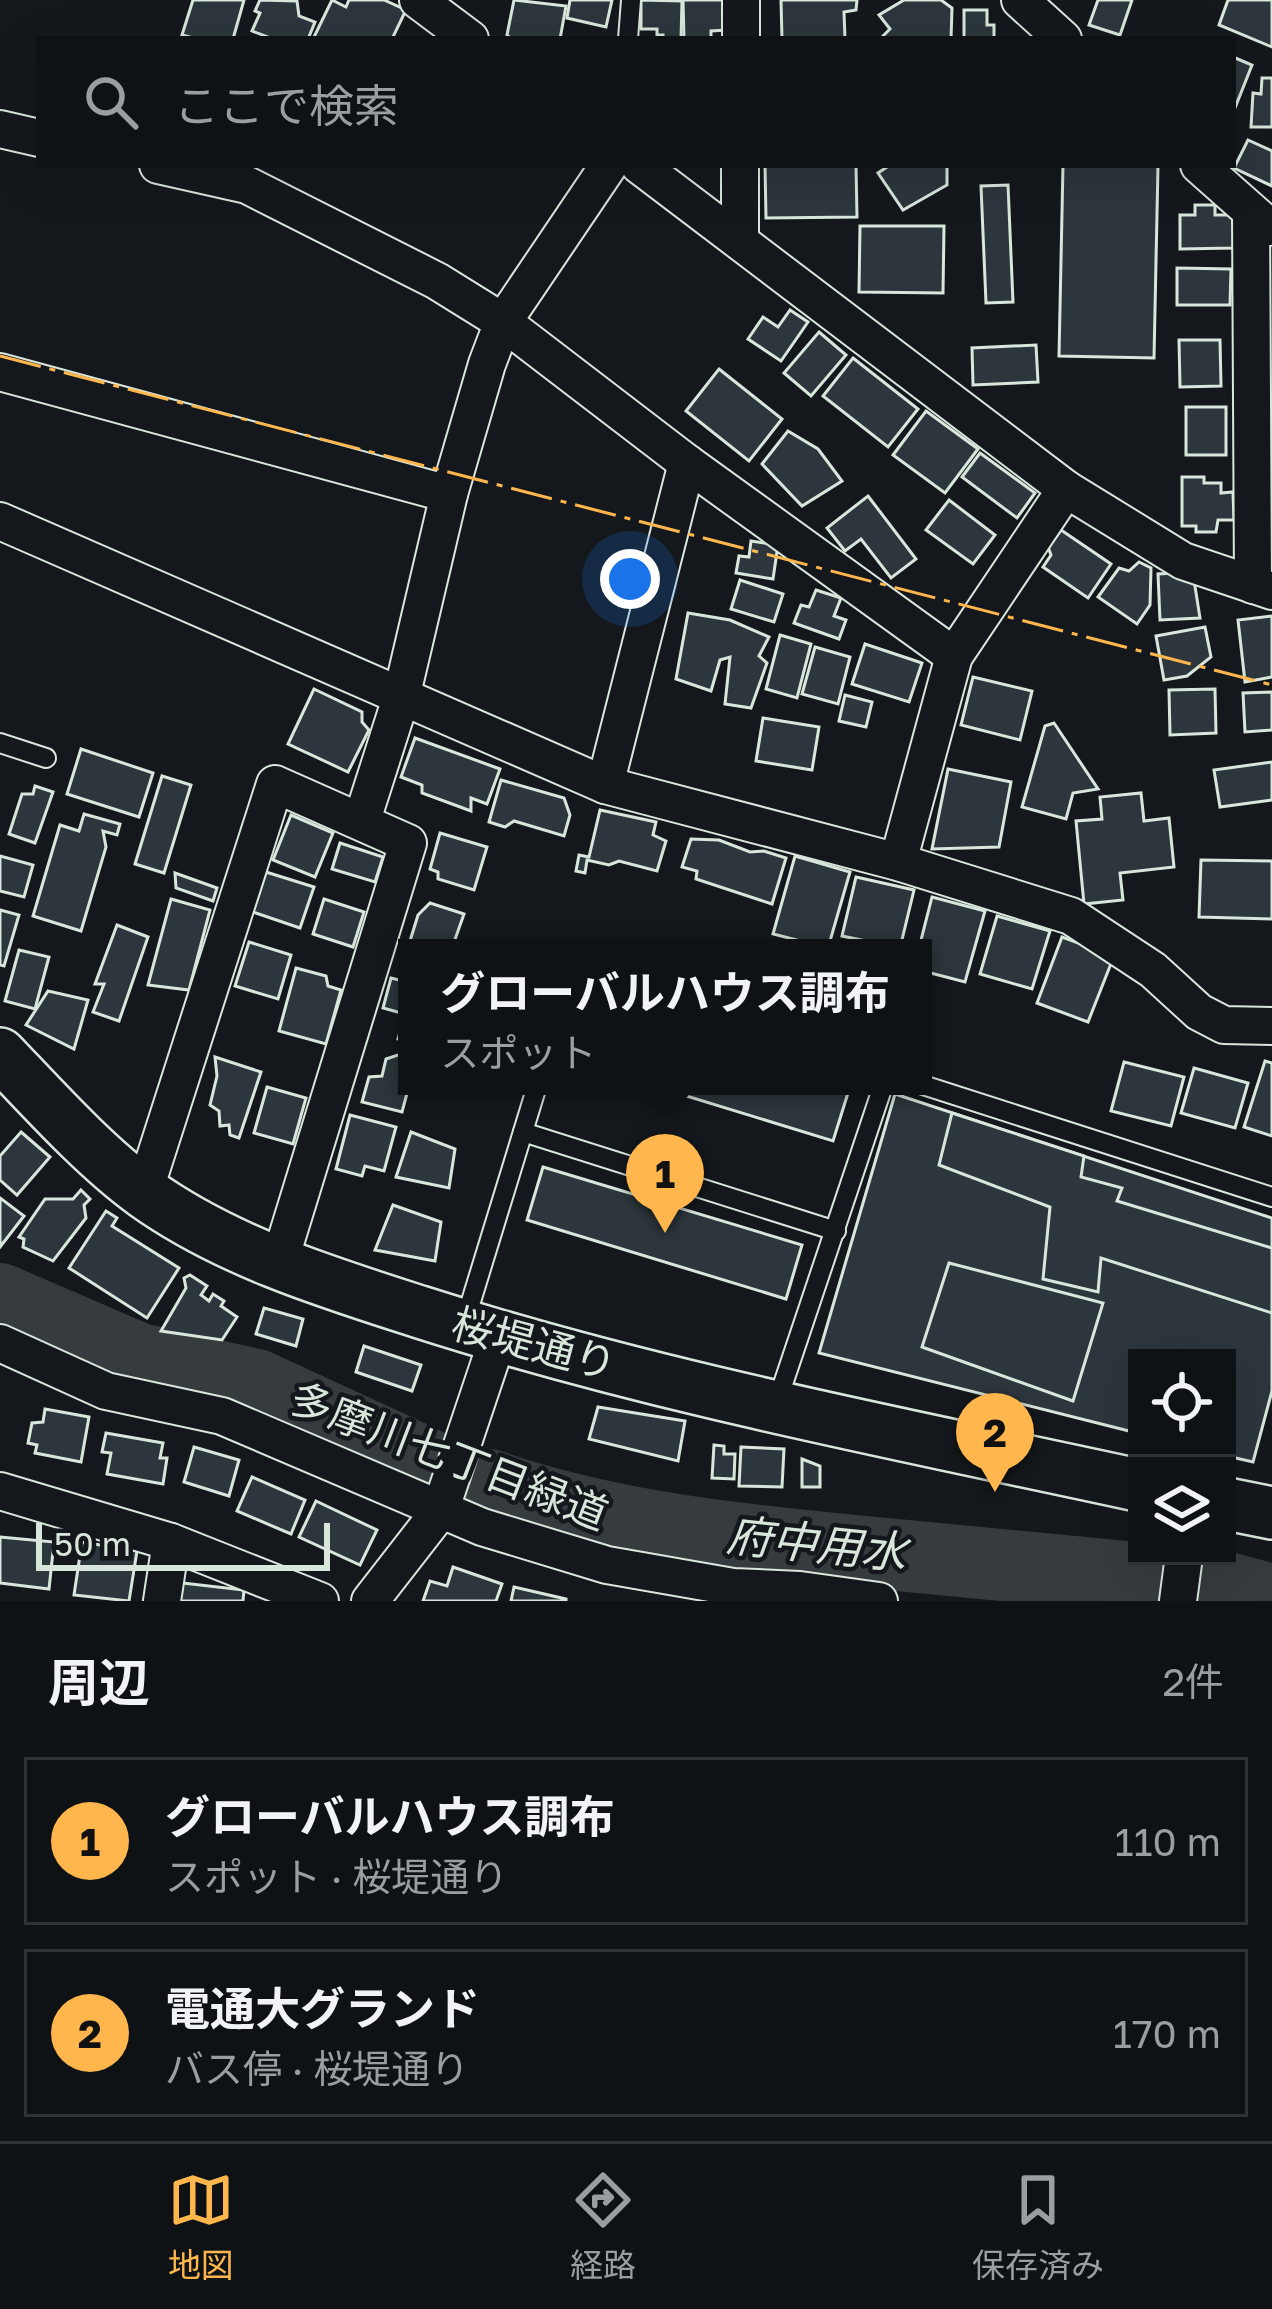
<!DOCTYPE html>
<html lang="ja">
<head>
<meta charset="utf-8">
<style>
	:root { --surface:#0f1215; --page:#1d2022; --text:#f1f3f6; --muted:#9b9ea0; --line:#2f3234; --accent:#ffb74d }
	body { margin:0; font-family:"Golos Text","Noto Sans JP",sans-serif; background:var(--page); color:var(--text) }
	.controls { position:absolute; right:36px; bottom:36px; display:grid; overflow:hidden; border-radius:0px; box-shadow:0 12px 48px #0002 }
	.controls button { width:108px; height:108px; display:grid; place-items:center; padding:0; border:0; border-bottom:3px solid var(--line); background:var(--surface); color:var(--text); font:60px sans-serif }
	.scale { position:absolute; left:36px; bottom:30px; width:294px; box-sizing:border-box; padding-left:12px; border:6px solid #d8e6dc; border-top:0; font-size:33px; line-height:42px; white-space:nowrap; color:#d8e6dc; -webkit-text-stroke:9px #14181c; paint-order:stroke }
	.you { position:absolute; left:630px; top:579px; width:42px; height:42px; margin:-30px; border:9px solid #fff; border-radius:50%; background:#1a73e8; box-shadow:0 0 0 18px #1a73e833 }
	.badge { display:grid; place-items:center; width:78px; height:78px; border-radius:50%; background:var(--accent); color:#111; font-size:39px; font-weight:700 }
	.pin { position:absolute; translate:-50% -99px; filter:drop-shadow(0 3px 6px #0008) }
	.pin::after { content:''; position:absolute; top:63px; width:42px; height:36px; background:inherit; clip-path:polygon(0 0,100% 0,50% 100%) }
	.popup { position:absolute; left:398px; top:939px; width:534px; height:156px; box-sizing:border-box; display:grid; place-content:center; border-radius:0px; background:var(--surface); filter:drop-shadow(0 3px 9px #0005); font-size:39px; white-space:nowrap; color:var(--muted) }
	.popup b { font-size:45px; color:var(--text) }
	.popup::after { content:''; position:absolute; left:50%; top:100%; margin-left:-24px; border:24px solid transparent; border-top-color:var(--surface) }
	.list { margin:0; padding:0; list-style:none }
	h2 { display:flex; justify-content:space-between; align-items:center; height:156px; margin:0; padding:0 48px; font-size:51px }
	h2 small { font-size:39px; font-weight:400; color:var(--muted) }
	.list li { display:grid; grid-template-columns:78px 1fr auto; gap:36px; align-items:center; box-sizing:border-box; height:168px; margin:0 24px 24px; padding:0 24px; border:3px solid var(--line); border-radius:0px }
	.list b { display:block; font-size:45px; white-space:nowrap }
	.list p { margin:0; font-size:39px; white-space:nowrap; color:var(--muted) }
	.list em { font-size:39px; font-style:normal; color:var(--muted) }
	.icon { flex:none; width:66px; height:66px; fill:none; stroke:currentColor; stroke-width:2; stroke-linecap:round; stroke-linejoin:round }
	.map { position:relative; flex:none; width:1272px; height:1601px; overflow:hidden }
	.search { position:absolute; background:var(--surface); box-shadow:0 12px 48px #0002; left:36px; right:36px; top:36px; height:132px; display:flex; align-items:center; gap:30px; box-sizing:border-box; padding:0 42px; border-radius:0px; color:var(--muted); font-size:45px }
	.sheet { height:540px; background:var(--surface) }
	nav { display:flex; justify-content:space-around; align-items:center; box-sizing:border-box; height:168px; border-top:3px solid var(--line); background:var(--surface); font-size:33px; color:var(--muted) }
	nav a { display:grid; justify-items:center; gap:6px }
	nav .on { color:var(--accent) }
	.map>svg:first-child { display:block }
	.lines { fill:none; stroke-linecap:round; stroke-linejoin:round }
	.river { stroke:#363b3e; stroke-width:72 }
	.building { fill:#2c363c; stroke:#d8e6dc; stroke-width:3 }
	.lane-casing { stroke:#d8e6dc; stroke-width:22 }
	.street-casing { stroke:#d8e6dc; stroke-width:40 }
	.secondary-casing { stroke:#d8e6dc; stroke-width:56 }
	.lane { stroke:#14181c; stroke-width:18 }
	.street { stroke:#14181c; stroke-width:36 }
	.secondary { stroke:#14181c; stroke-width:51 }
	.power { stroke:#ffb74d; stroke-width:3; stroke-dasharray:42 9 6 9; stroke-linecap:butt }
	.labels { text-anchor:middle; stroke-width:9; stroke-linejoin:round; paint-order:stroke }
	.street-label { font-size:42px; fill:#d8e6dc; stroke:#14181c }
	.water-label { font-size:45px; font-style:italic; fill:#d8e6dc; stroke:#14181c }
</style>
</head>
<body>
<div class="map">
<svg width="1272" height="1601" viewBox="0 0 1272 1601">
	<rect width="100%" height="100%" fill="#14181c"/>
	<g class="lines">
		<g class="river">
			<path d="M 0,1299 L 139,1359 L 256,1385 L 423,1462"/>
			<path d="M 489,1485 C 610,1527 739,1540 866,1552 C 960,1561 1054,1570 1148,1579"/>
			<path d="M 1216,1585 L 1272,1600"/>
		</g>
	</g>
	<g class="building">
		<path d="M 193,0 L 244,0 L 233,39 L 197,39 L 182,35 Z"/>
		<path d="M 260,0 L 297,1 L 299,16 L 315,22 L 308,39 L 273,39 L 252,31 L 260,13 L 255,11 Z"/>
		<path d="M 332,0 L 346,7 L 349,0 L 384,0 L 406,10 L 392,39 L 313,39 Z"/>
		<path d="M 514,0 L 566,6 L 560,39 L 512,39 L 507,35 Z"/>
		<path d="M 570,0 L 612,0 L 606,27 L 567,18 Z"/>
		<path d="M 641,0 L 682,1 L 681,39 L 663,39 L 663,35 L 657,35 L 657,29 L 641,29 Z"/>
		<path d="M 683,0 L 726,0 L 727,30 L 711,31 L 711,39 L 684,39 Z"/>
		<path d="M 781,0 L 857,0 L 856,10 L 844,12 L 845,39 L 782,39 Z"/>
		<path d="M 904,0 L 941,0 L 952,8 L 951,39 L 880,39 L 890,29 L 879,15 Z"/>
		<path d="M 1098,0 L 1132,0 L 1120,35 L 1089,25 Z"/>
		<path d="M 1228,0 L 1272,0 L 1272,47 L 1219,25 Z"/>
		<path d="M 964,10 L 987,10 L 987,25 L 994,25 L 994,39 L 964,39 Z"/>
		<path d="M 1233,57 L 1252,65 L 1233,113 Z"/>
		<path d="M 1262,78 L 1272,78 L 1272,127 L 1251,127 L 1253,93 L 1261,94 Z"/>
		<path d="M 1248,140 L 1272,151 L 1272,186 L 1234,168 Z"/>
		<path d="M 765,165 L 856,165 L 857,217 L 766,218 Z"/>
		<path d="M 890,165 L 947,165 L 947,185 L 903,210 L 878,173 Z"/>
		<path d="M 1063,165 L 1158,166 L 1154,358 L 1059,356 Z"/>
		<path d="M 1008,185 L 1013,302 L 986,303 L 981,186 Z"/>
		<path d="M 1195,205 L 1215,205 L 1215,215 L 1233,215 L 1234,248 L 1180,249 L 1180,215 L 1195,215 Z"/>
		<path d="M 860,226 L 944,226 L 943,293 L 859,292 Z"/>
		<path d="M 1177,268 L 1231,269 L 1230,305 L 1177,305 Z"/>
		<path d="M 790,310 L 808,322 L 781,361 L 748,339 L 763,317 L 778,327 Z"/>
		<path d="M 819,332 L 846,355 L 811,396 L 784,373 Z"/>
		<path d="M 1179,340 L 1220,340 L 1221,386 L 1180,387 Z"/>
		<path d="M 1036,345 L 1038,382 L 973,385 L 972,348 Z"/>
		<path d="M 853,358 L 918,409 L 888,447 L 823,396 Z"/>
		<path d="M 719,369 L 782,419 L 749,461 L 686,411 Z"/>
		<rect x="1186" y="407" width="40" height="48"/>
		<path d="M 926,411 L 978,449 L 945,493 L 893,455 Z"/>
		<path d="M 788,431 L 818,449 L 842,481 L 802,506 L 762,464 Z"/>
		<path d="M 980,453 L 1035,493 L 1017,518 L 962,477 Z"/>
		<path d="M 1182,477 L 1204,477 L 1204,483 L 1221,483 L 1221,493 L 1233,492 L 1234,520 L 1218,520 L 1216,532 L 1196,532 L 1196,526 L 1182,526 Z"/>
		<path d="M 868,496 L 916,559 L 891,578 L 861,539 L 845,551 L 827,528 Z"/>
		<path d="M 949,500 L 995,535 L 973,564 L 926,530 Z"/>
		<path d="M 1061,530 L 1111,564 L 1088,598 L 1043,567 L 1051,555 L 1048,547 Z"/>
		<path d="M 751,541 L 778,545 L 773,579 L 736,573 L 739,556 L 749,557 Z"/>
		<path d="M 1139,562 L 1151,568 L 1150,605 L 1137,624 L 1098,597 L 1119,568 L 1129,571 Z"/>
		<path d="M 1175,573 L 1183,575 L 1184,580 L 1194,580 L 1200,618 L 1160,620 L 1158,574 Z"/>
		<path d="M 740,580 L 783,594 L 774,622 L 731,609 Z"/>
		<path d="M 816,590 L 841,598 L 834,616 L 846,620 L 839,639 L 794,623 L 801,605 L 809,607 Z"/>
		<path d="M 688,613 L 730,620 L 769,637 L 759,656 L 767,663 L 751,708 L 725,704 L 730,657 L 720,660 L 711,691 L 676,679 Z"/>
		<path d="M 1272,616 L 1272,677 L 1245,682 L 1238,620 Z"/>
		<path d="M 1205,627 L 1211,657 L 1187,676 L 1164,680 L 1156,636 Z"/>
		<path d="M 780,635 L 811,644 L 797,698 L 766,689 Z"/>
		<path d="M 865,644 L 922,663 L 909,702 L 852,684 Z"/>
		<path d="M 815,647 L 850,657 L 838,704 L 802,694 Z"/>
		<path d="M 973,677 L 1032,691 L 1020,740 L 961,725 Z"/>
		<path d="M 314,689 L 362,712 L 362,722 L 369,730 L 348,772 L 288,744 Z"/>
		<path d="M 1215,689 L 1216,733 L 1170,735 L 1169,690 Z"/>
		<path d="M 1272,692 L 1272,730 L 1245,732 L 1243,693 Z"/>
		<path d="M 845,695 L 872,702 L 866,727 L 839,721 Z"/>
		<path d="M 763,718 L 819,727 L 812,770 L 756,761 Z"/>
		<path d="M 1054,723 L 1098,789 L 1073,793 L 1066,819 L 1022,807 L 1045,726 Z"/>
		<path d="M 415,738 L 500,769 L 487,804 L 471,798 L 471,811 L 422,793 L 422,785 L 401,777 Z"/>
		<path d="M 81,749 L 153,773 L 139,817 L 67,794 Z"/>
		<path d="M 1272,762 L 1272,800 L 1220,807 L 1214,770 Z"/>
		<path d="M 948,769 L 1011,782 L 999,847 L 932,849 Z"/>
		<path d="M 162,776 L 191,785 L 164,873 L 135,864 Z"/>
		<path d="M 501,780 L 564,798 L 570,815 L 564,836 L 514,821 L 505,827 L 489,822 Z"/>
		<path d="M 35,786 L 53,792 L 35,843 L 9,834 L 22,794 L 33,794 Z"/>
		<path d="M 1141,793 L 1144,821 L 1169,818 L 1174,867 L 1120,873 L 1123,900 L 1084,904 L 1076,821 L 1102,819 L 1100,797 Z"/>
		<path d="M 600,810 L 656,822 L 653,835 L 666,841 L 657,871 L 619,861 L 609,865 L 587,860 L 585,873 L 576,871 L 579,855 L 589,857 Z"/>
		<path d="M 84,814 L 120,824 L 117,835 L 103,831 L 106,847 L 81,931 L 33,916 L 60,825 L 79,831 Z"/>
		<path d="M 291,815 L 333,833 L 315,877 L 273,860 Z"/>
		<path d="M 440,833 L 487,847 L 474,890 L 438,879 L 438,872 L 430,869 Z"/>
		<path d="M 691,839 L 719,840 L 750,852 L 764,851 L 786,858 L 772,904 L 696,879 L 697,871 L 682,867 Z"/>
		<path d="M 340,843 L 383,857 L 375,882 L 332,869 Z"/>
		<path d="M 0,856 L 33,865 L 24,897 L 0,891 Z"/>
		<path d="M 795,856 L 850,872 L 828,948 L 773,934 Z"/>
		<path d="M 1201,860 L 1272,861 L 1272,919 L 1199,917 Z"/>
		<path d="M 266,872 L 314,887 L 300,928 L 253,912 Z"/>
		<path d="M 175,873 L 217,888 L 213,901 L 176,888 Z"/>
		<path d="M 856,877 L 914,890 L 900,948 L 842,936 Z"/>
		<path d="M 932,897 L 985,911 L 965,982 L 923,971 L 923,948 L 919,948 Z"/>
		<path d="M 171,899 L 210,910 L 189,990 L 148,985 Z"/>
		<path d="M 324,899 L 364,912 L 353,947 L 313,934 Z"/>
		<path d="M 430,903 L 464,914 L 452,948 L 434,948 L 410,941 L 418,915 Z"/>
		<path d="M 0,910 L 19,915 L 4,966 L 0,965 Z"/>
		<path d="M 997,916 L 1050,931 L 1032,989 L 980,974 Z"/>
		<path d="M 117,925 L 148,937 L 119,1021 L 93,1012 L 104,984 L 95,984 Z"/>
		<path d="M 1062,937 L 1114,956 L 1088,1022 L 1037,1003 Z"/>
		<path d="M 249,942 L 291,955 L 278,999 L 235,986 Z"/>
		<path d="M 19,950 L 49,957 L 35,1009 L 5,1001 Z"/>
		<path d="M 296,968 L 326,976 L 328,986 L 341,990 L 326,1044 L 279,1031 Z"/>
		<path d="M 391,978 L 407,982 L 407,1042 L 398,1039 L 405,1014 L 383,1008 Z"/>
		<path d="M 48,991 L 88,1000 L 74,1049 L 26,1025 Z"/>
		<path d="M 398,1055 L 407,1057 L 409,1086 L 402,1112 L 362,1102 L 369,1077 L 382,1076 L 386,1059 Z"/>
		<path d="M 215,1057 L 261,1072 L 239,1138 L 230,1135 L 229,1125 L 220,1126 L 219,1111 L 210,1105 L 217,1076 Z"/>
		<path d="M 1265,1061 L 1272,1063 L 1272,1136 L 1244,1127 Z"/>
		<path d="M 1124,1062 L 1184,1077 L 1171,1126 L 1111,1111 Z"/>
		<path d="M 1194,1068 L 1248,1083 L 1235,1128 L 1181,1113 Z"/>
		<path d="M 654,1086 L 824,1086 L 848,1093 L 833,1141 Z"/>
		<path d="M 267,1087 L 306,1098 L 293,1144 L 254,1133 Z"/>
		<path d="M 895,1094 L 1272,1218 L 1272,1391 L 1253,1462 L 1227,1456 L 1227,1358 L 1137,1358 L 1137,1433 L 819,1353 Z"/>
		<path d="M 952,1113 L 1084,1156 L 1081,1177 L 1122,1188 L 1117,1201 L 1272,1248 L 1272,1313 L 1101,1258 L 1098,1292 L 1043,1279 L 1050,1207 L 939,1165 Z"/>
		<path d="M 350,1115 L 396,1127 L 384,1171 L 365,1166 L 362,1176 L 336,1169 Z"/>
		<path d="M 21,1132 L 50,1157 L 17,1195 L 0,1180 L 0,1156 Z"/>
		<path d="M 411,1132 L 455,1149 L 449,1188 L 396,1177 Z"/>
		<path d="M 543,1167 L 802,1245 L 786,1299 L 527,1220 Z"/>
		<path d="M 81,1190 L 90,1199 L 84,1205 L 86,1218 L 53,1261 L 23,1247 L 24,1239 L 19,1237 L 45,1199 L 73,1199 Z"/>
		<path d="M 0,1198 L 24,1216 L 0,1247 Z"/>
		<path d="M 393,1205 L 441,1222 L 435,1261 L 375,1250 Z"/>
		<path d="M 106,1211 L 117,1218 L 112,1226 L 179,1268 L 147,1318 L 69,1268 Z"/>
		<path d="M 949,1263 L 1103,1303 L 1073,1401 L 922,1347 Z"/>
		<path d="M 190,1275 L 207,1286 L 201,1295 L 209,1301 L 213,1294 L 224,1301 L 221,1306 L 237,1317 L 222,1340 L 161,1331 L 186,1288 L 184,1278 Z"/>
		<path d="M 264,1308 L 303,1319 L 296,1346 L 256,1334 Z"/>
		<path d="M 364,1346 L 421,1365 L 412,1391 L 356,1372 Z"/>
		<path d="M 598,1407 L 685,1421 L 678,1461 L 589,1439 Z"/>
		<path d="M 45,1409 L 89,1417 L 81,1462 L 35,1453 L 37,1445 L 28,1443 L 32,1423 L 43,1422 Z"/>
		<path d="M 106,1433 L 163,1443 L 160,1458 L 167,1458 L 163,1484 L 107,1474 L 111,1453 L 102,1452 Z"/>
		<path d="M 714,1445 L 724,1446 L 724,1454 L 735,1454 L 734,1479 L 712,1478 Z"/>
		<path d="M 194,1447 L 239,1460 L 229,1496 L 184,1482 Z"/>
		<path d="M 741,1447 L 784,1449 L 782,1487 L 739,1486 Z"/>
		<path d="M 802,1459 L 820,1466 L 820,1487 L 802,1487 Z"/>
		<path d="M 252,1477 L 305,1500 L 291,1534 L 237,1511 Z"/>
		<path d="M 316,1501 L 377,1530 L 360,1565 L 299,1537 Z"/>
		<path d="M 0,1537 L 54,1542 L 49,1589 L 0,1583 Z"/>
		<path d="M 82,1542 L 137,1551 L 129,1601 L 74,1595 Z"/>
		<path d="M 453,1567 L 502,1584 L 496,1601 L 423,1601 L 430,1581 L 447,1586 Z"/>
		<path d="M 174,1582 L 244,1590 L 243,1601 L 172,1601 Z"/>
		<path d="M 514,1587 L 566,1599 L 566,1601 L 511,1601 Z"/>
	</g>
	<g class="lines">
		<g class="lane-casing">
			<g id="lane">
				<path d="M 628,39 L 631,0"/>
				<path d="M 0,743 L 46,758"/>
				<path d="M 923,1085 L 1272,1197"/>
				<path d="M 523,1132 L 836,1231"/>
				<path d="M 465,1321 L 537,1086"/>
				<path d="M 777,1402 L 883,1086"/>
			</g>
		</g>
		<g class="street-casing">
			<g id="street">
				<path d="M 418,0 L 470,39"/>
				<path d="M 1020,0 L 1063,39"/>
				<path d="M 741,39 L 741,0"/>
				<path d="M 0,129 L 39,138"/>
				<path d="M 158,165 L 247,185 L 437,281 L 503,322 L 687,463 L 954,656"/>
				<path d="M 639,165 L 1066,489 L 1183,561 L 1272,591"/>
				<path d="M 1199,165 L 1269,227"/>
				<path d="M 1251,213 L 1253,585"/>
				<path d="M 740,241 L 740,165"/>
				<path d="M 0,372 L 449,494"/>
				<path d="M 0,521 L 605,785 L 898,862 L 1071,916 L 1153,970 L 1199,1012 L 1224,1025 L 1272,1026"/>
				<path d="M 605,785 L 687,463"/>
				<path d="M 362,820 L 401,698 L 449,494 L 487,364 L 503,322 L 609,165"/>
				<path d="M 898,862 L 954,656 L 1066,489"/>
				<path d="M 144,1192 L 275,784 L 408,843 L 279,1263"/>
				<path d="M 0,1343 L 106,1391 L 222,1416 L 482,1527 L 607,1565 L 733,1587 L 800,1590 L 879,1601"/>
				<path d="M 0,1491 L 171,1542 L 320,1601"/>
				<path d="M 162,1601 L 171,1542"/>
				<path d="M 370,1601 L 440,1511 L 498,1338"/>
				<path d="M 1178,1601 L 1184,1556"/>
			</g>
		</g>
		<g class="secondary-casing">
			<g id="secondary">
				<path d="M 0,1054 C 43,1099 95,1157 145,1193 C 226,1251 326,1282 420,1312 C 654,1387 897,1433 1137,1485"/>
				<path d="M 1227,1504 L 1272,1513"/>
			</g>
		</g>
		<use href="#lane" class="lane"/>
		<use href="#street" class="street"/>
		<use href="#secondary" class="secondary"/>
		<path class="power" d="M 0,356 L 1272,685"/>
	</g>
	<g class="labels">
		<g class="street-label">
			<text transform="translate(534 1344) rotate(15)" y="15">桜堤通り</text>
			<text transform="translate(449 1456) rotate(21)" y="15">多摩川七丁目緑道</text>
		</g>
		<g class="water-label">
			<text transform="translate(817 1544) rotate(6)" y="16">府中用水</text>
		</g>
	</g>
</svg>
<div class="controls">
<button><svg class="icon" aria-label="locate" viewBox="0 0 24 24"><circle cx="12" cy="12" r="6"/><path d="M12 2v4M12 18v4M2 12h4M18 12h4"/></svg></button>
<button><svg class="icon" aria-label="layers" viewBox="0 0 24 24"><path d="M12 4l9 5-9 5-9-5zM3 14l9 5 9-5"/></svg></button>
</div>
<div class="scale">50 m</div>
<div class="you"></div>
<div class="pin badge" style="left:665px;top:1233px">1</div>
<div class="popup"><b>グローバルハウス調布</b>スポット</div>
<div class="pin badge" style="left:995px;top:1492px">2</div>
<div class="search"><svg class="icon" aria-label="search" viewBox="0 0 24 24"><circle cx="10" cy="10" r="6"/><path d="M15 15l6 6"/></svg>ここで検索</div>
</div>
<section class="sheet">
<h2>周辺<small>2件</small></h2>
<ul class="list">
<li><span class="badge">1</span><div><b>グローバルハウス調布</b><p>スポット · 桜堤通り</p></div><em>110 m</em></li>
<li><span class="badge">2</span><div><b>電通大グランド</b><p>バス停 · 桜堤通り</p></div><em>170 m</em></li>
</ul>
</section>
<nav>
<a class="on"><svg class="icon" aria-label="map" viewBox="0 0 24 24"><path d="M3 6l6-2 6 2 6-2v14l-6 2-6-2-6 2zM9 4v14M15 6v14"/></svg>地図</a>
<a><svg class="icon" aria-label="directions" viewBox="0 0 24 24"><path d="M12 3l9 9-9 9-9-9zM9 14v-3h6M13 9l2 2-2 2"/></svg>経路</a>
<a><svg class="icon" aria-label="saved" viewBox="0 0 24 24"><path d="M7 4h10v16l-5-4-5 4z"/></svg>保存済み</a>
</nav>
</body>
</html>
